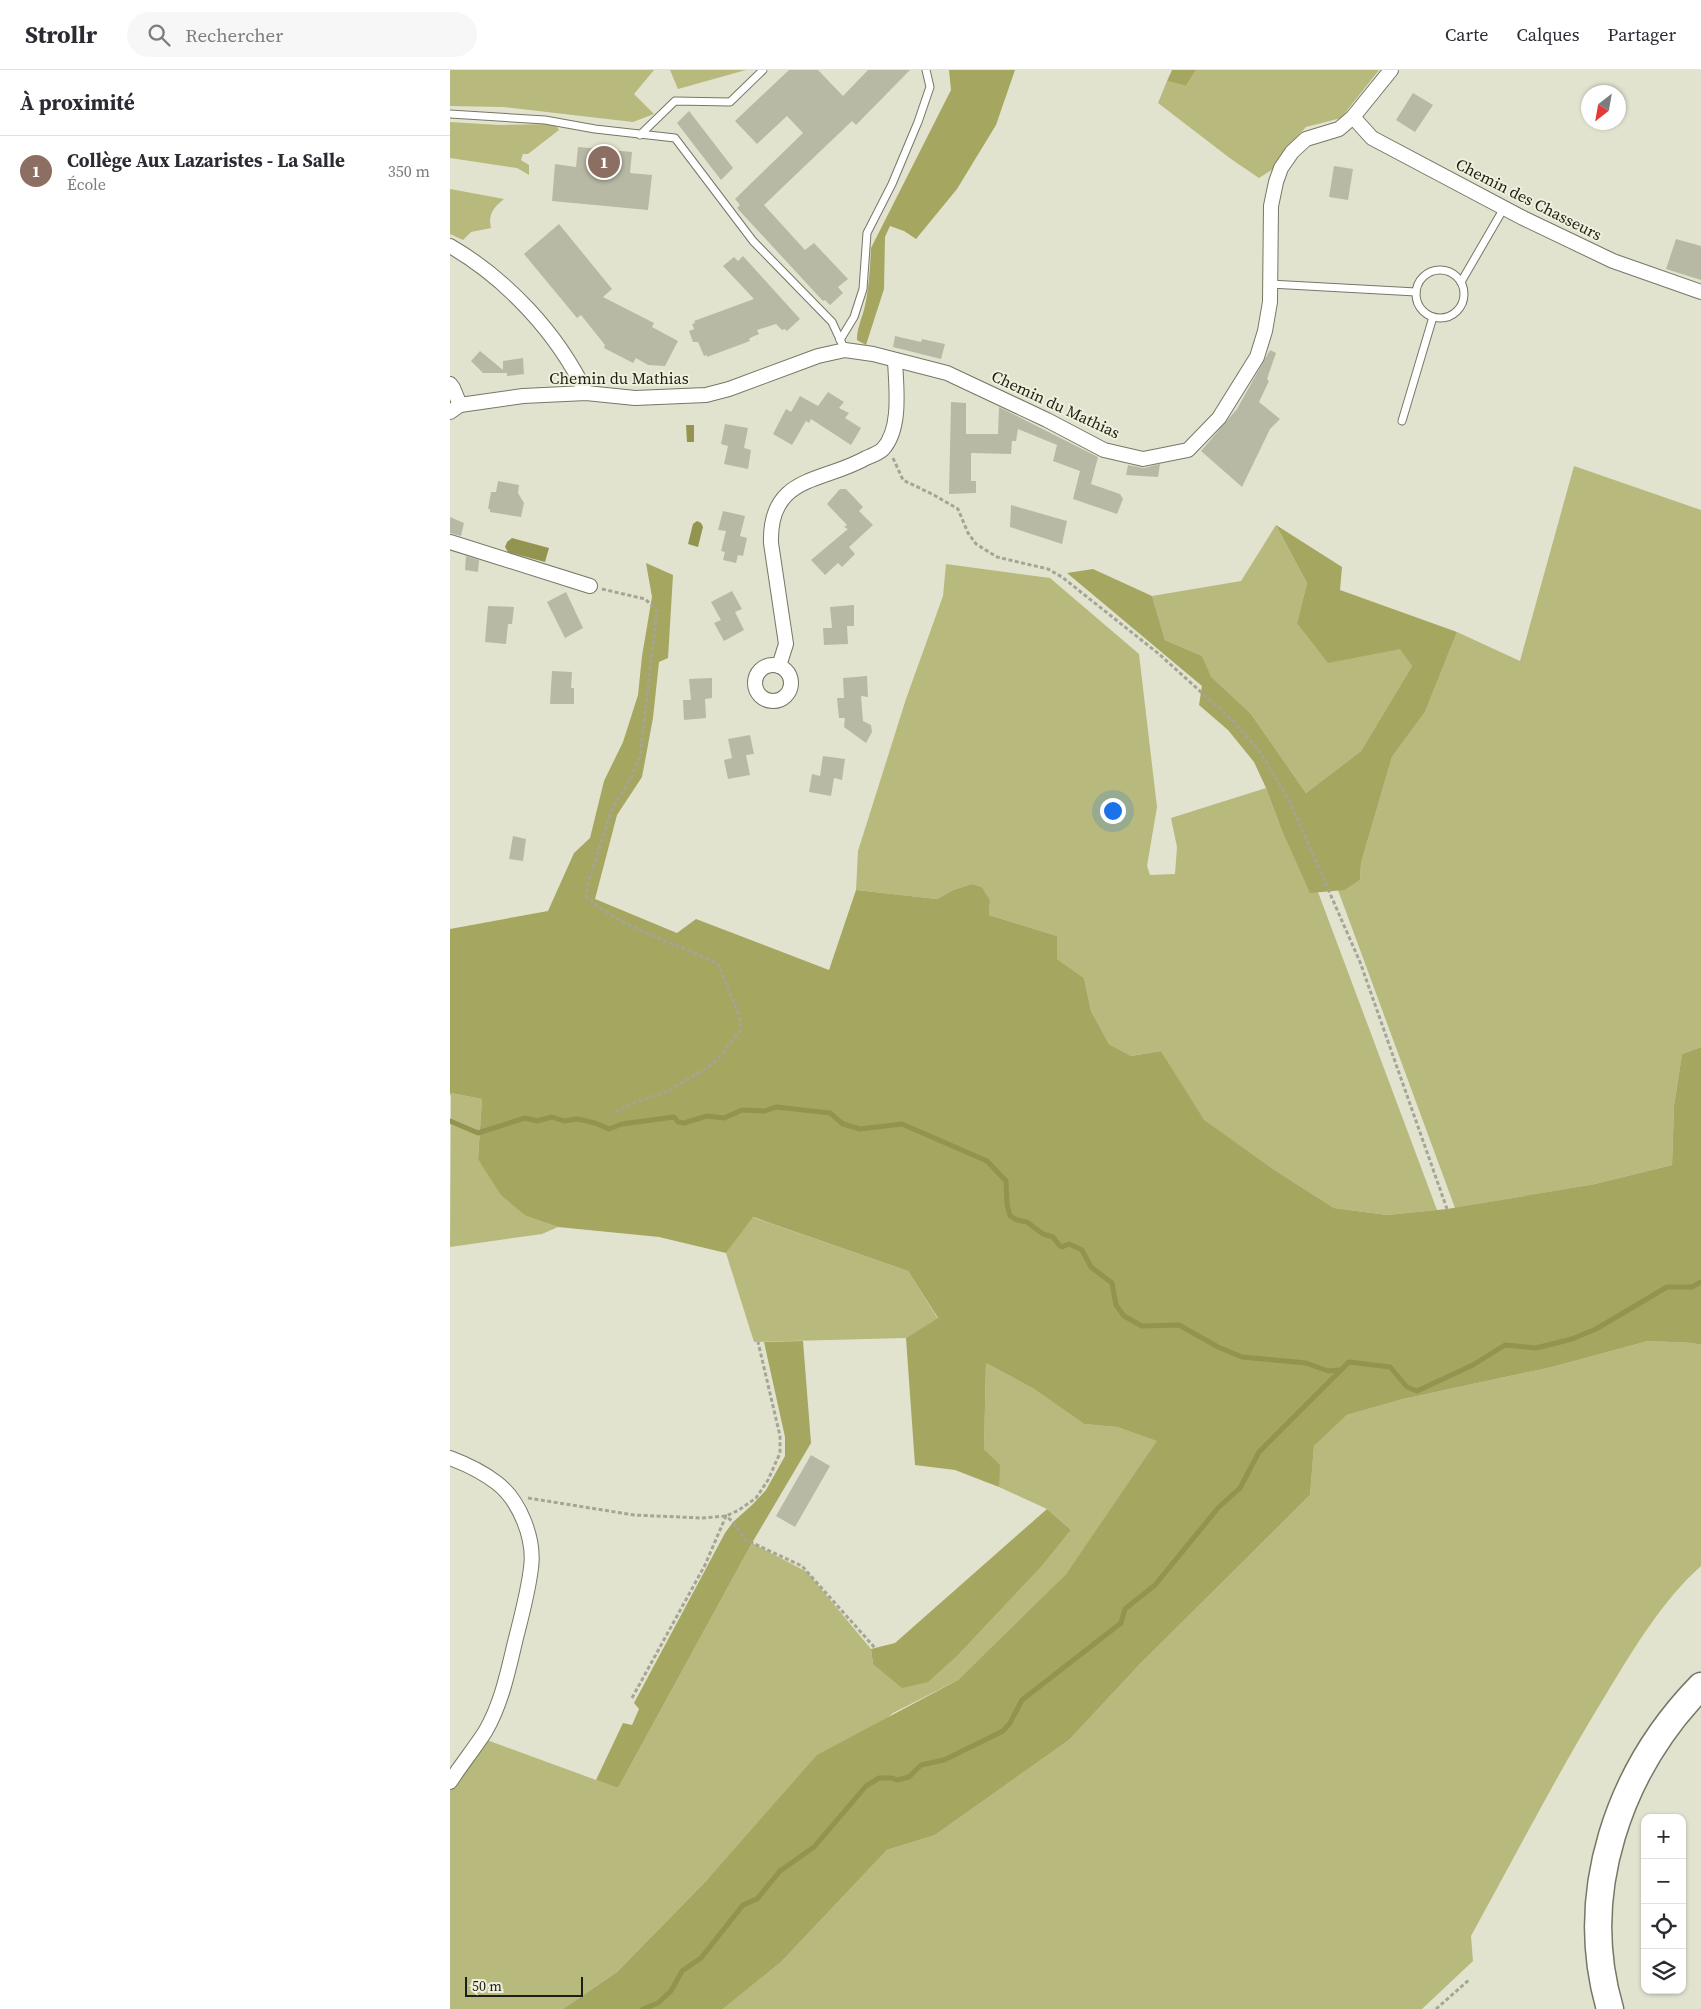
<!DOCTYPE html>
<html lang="fr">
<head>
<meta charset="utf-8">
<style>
	:root { --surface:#fff; --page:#f7f7f7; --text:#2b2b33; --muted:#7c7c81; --line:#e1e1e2; --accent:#d93025 }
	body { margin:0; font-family:"Source Serif 4",serif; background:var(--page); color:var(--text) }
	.controls { position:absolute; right:15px; bottom:15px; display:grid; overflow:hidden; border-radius:10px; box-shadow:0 1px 4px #0004 }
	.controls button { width:45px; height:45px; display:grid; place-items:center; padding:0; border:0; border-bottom:1px solid var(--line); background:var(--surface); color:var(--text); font:25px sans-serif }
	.compass { position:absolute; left:1131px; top:15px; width:45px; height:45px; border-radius:50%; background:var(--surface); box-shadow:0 1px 4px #0004; rotate:211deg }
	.scale { position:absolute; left:15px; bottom:12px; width:118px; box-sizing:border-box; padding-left:5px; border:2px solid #1e1e17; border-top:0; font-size:14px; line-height:18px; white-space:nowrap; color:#1e1e17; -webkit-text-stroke:4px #f0f1dc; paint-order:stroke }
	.you { position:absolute; left:662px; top:740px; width:18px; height:18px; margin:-12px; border:4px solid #fff; border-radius:50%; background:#1a73e8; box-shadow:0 0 0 8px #1a73e833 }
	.badge { display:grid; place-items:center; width:32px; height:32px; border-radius:50%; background:var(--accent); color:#fff; font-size:16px; font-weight:700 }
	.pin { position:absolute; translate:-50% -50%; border:2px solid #fff; box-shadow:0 1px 5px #0006 }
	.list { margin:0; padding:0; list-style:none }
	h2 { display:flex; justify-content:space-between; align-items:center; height:65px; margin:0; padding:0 20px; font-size:21px }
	h2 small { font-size:16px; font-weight:400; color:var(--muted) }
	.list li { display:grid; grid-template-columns:32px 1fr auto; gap:15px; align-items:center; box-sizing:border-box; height:70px; padding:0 20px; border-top:1px solid var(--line) }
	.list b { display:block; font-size:19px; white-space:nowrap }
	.list p { margin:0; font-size:16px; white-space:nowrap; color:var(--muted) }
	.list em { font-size:16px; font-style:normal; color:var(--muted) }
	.icon { flex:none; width:28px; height:28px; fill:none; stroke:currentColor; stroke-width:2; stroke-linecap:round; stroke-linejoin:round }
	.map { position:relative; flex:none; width:1251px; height:1939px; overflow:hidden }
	header { display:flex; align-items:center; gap:30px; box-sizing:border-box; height:70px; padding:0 25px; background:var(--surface); border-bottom:1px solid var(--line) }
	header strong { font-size:24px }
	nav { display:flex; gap:28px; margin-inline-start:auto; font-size:18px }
	.search { width:350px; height:45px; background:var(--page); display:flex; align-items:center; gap:12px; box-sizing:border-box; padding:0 18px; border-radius:28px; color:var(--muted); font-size:19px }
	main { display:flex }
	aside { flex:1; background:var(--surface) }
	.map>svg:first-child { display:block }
	.green { fill:#b8b97c }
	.forest { fill:#a5a660 }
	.water { fill:#93944f }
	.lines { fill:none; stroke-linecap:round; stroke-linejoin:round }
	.stream { stroke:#93944f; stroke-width:5 }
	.building { fill:#b8b9a5 }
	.service-casing { stroke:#767765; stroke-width:9 }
	.minor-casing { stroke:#767765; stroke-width:16 }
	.motorway-casing { stroke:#767765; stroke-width:29 }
	.path { stroke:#a4a595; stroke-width:3; stroke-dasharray:4 2.5; stroke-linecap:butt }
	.service { stroke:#fff; stroke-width:7 }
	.minor { stroke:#fff; stroke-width:14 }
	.motorway { stroke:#fff; stroke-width:26 }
	.labels { text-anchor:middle; stroke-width:4; stroke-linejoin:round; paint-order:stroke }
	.street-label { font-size:16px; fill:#1e1e17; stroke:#f0f1dc }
</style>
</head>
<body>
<header>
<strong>Strollr</strong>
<div class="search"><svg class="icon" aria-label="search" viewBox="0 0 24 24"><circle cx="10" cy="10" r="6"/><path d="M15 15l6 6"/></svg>Rechercher</div>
<nav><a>Carte</a><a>Calques</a><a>Partager</a></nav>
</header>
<main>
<aside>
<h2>À proximité<small></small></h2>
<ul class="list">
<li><span class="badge" style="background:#8d6e63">1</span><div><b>Collège Aux Lazaristes - La Salle</b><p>École</p></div><em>350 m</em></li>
</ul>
</aside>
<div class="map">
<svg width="1251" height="1939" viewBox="0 0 1251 1939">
	<rect width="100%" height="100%" fill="#e2e3cf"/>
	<g class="green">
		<path d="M 0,0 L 204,0 L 184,24 L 204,44 L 183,52 L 53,37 L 0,36 Z"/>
		<path d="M 220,0 L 296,0 L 228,19 Z"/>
		<path d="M 746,0 L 929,0 L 891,48 L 856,57 L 844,70 L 823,99 L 809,108 L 781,89 L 708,33 L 717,11 L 736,16 Z"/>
		<path d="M 0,52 L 50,55 L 105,54 L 109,60 L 78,84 L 73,84 L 71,90 L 79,95 L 79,105 L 67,98 L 0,88 Z"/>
		<path d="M 0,119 L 54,129 C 43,138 38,144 41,158 L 21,162 L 13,170 L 0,164 Z"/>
		<path d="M 1124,396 L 1251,440 L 1251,977 L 1232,984 L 1224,1036 L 1222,1095 L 1145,1114 L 1005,1138 L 888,820 L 895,820 L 910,810 L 911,793 L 942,687 L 975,642 L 1007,562 L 1070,591 Z"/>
		<path d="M 826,455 L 857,513 L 847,553 L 951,579 L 962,596 L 911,681 L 856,723 L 801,644 L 760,607 L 752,586 L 715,570 L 702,526 L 791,511 Z"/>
		<path d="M 496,494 L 600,508 L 689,584 L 707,737 L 697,796 L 700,805 L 725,804 L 727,777 L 721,748 L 816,718 L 832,761 L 860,822 L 868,822 L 987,1140 L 937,1145 L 884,1138 L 826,1101 L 753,1050 L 711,981 L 681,986 L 659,974 L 641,941 L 634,908 L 607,889 L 607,866 L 539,845 L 540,830 L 532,817 L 522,814 L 503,820 L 487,829 L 406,820 L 408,781 L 456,629 L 493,526 Z"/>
		<path d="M 1,1023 L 32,1029 L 28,1089 L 76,1146 L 108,1157 L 92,1164 L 0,1177 Z"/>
		<path d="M 302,1147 L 458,1201 L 488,1249 L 456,1268 L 304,1272 L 276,1183 Z"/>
		<path d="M 1198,1271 L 1243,1273 L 1251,1275 L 1251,1496 C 1212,1531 1185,1577 1158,1621 C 1109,1701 1066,1784 1021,1866 L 1023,1891 L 972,1939 L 273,1939 L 331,1892 L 437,1780 L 485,1765 L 619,1670 L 689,1595 L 860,1425 L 864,1376 L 897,1345 L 953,1329 L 1102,1297 Z"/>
		<path d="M 536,1293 L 584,1319 L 634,1354 L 667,1357 L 708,1371 L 616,1504 L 508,1610 L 443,1643 L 258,1809 L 167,1902 L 113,1939 L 0,1939 L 0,1721 L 34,1669 L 168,1718 L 302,1473 L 357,1502 L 421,1579 L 423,1594 L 510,1583 L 592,1496 L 621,1460 L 597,1439 L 549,1417 L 549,1395 L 534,1379 Z"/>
	</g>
	<g class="forest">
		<path d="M 499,0 L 565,0 L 546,55 L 507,119 L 466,169 L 454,161 L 440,156 L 435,167 L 434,219 L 416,275 L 407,270 C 407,259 411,250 414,240 C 419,219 420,199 421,178 L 501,20 Z"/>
		<path d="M 722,0 L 746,0 L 736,16 L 717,11 Z"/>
		<path d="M 826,455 L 892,497 L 890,520 L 1007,562 L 975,642 L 942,687 L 911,793 L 910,810 L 895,820 L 860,823 L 832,761 L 816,718 L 804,692 L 778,660 L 749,635 L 752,616 L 617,503 L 643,499 L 702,526 L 715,570 L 752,586 L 761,607 L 801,644 L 856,723 L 911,681 L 962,596 L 950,579 L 878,593 L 847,553 L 857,513 Z"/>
		<path d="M 196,493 L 223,505 L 218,588 L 209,592 L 203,648 L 192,707 L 167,745 L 145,829 L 227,863 L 246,849 L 379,900 L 406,820 L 487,829 L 503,820 L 522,814 L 532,817 L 540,830 L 539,845 L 607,866 L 607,889 L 634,908 L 641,941 L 659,974 L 681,986 L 711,981 L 754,1050 L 826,1101 L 884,1138 L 937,1145 L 997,1139 L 1145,1114 L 1222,1095 L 1224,1036 L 1232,984 L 1251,977 L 1251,1275 L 1243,1273 L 1198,1271 L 1102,1297 L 953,1329 L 897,1345 L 864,1376 L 860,1425 L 689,1595 L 619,1670 L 485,1765 L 437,1780 L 331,1892 L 273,1939 L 113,1939 L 167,1902 L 258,1809 L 367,1685 L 508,1610 L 616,1504 L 707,1371 L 667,1357 L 634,1354 L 584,1319 L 536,1293 L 534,1379 L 550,1395 L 549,1417 L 505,1400 L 465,1395 L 456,1268 L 488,1248 L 458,1201 L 303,1147 L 276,1183 L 209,1167 L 108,1157 L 76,1146 L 51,1125 L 28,1089 L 32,1029 L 1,1023 L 0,1026 L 0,859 L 98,841 L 124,783 L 140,768 L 154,711 L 173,672 L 188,625 L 192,586 L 202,527 Z"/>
		<path d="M 353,1271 L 361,1373 L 302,1473 L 168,1718 L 146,1710 L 173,1653 L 182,1655 L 189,1639 L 184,1633 L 275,1463 L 283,1452 L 302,1435 L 316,1420 L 335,1386 L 335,1367 L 314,1272 Z"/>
		<path d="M 597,1439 L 621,1460 L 592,1496 L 510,1583 L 478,1612 L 452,1618 L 423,1594 L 421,1579 L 445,1573 Z"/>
	</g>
	<g class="water">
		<path d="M 236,355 L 244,355 L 244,372 L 237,372 Z"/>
		<path d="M 247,451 L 251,453 L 253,457 L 248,477 L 238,474 L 243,454 Z"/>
		<path d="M 62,468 L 99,478 L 95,492 L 58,482 L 55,477 L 57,472 Z"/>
	</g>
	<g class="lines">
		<g class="stream">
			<path d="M 0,1051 L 28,1063 L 75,1048 L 87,1051 L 102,1047 L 114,1051 L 127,1049 L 145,1053 L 159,1059 L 172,1054 L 224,1047 L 228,1052 L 234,1053 L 257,1046 L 274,1048 L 292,1040 L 315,1041 L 326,1037 L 380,1043 L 393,1054 L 410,1059 L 452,1054 L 537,1091 L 556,1111 L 557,1134 L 560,1146 L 567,1150 L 577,1152 L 593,1164 L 603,1167 L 609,1175 L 612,1177 L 619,1174 L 632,1180 L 641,1197 L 662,1213 L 666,1235 L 674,1246 L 692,1256 L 729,1255 L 768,1277 L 792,1287 L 856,1293 L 878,1301 L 889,1300"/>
			<path d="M 193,1939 L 208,1933 L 221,1921 L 232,1901 L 251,1888 L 293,1835 L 307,1829 L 330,1801 L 364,1777 L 416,1716 L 429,1708 L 442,1708 L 447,1710 L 459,1707 L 471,1695 L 494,1690 L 553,1661 L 560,1653 L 572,1630 L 671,1553 L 675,1539 L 705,1515 L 768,1438 L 790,1418 L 809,1382 L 899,1292 L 940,1297 L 957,1317 L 967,1321 L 1023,1295 L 1055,1275 L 1086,1278 L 1122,1269 L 1146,1259 L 1217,1217 L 1242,1217 L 1251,1212"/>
		</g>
	</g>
	<g class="building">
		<path d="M 339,0 L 368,0 L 393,26 L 418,0 L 460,0 L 406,55 L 402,51 L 314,135 L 355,180 L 364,173 L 398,209 L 388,217 L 393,223 L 380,235 L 375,230 L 373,231 L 287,138 L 290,135 L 285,129 L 353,63 L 337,46 L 307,74 L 285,51 Z"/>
		<path d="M 963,23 L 983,35 L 965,62 L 946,50 Z"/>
		<path d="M 239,41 L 283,98 L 271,110 L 227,53 Z"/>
		<path d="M 128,77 L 182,82 L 180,103 L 202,105 L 198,140 L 102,131 L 105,94 L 126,97 Z"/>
		<path d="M 884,96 L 903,99 L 898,130 L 879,127 Z"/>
		<path d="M 109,154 L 162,219 L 153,227 L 204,253 L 202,257 L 228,271 L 215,296 L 198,295 L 186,288 L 183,293 L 154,278 L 155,275 L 131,245 L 127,248 L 74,184 Z"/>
		<path d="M 1226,169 L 1251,176 L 1251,210 L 1216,199 Z"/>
		<path d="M 293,186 L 350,249 L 337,261 L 335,259 L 332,260 L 326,254 L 307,260 L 309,264 L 302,267 L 299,269 L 300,271 L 257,287 L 257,285 L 254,286 L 248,272 L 243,272 L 239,261 L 244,259 L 242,254 L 245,253 L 244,251 L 304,229 L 273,196 L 284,187 L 288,191 Z"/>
		<path d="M 445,266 L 471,272 L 472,269 L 495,274 L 491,289 L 443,277 Z"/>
		<path d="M 820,280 L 826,283 L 817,309 L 819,311 L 809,332 L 830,349 L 820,359 L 792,417 L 751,381 L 787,339 Z"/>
		<path d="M 30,281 L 53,300 L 53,291 L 73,288 L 74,304 L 57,306 L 57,303 L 33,303 L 21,291 Z"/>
		<path d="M 378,322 L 394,332 L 389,338 L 399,343 L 395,348 L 411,358 L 401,375 L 361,349 L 359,353 L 356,351 L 342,375 L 323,364 L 336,339 L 341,342 L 350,326 L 368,336 Z"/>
		<path d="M 501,332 L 516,333 L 516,364 L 548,364 L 549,337 L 648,387 L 641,414 L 670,424 L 673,429 L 667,444 L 623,429 L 630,401 L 603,391 L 607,375 L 568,359 L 566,371 L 562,371 L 561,384 L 521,383 L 521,411 L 526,411 L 526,423 L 499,424 Z"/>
		<path d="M 275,354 L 298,358 L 294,378 L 301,380 L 298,399 L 274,394 L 278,376 L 271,374 Z"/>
		<path d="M 710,394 L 708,407 L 676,405 L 678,395 L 694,398 Z"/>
		<path d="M 48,411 L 69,415 L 68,423 L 74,433 L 71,447 L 40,442 L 40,439 L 38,439 L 41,422 L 46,422 Z"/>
		<path d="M 390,419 L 396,419 L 413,437 L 409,441 L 423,455 L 399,477 L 405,484 L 392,497 L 388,493 L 375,505 L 361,490 L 398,459 L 394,457 L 397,455 L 377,434 Z"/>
		<path d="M 561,435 L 617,451 L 612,474 L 560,457 Z"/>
		<path d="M 273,441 L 295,446 L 290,466 L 297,468 L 293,486 L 288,485 L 286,493 L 273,490 L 275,482 L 271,481 L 276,461 L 268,460 Z"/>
		<path d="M 0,447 L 14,453 L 11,466 L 0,463 Z"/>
		<path d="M 16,486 L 29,490 L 28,502 L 15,500 Z"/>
		<path d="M 282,521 L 292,539 L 285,542 L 294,560 L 274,571 L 264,553 L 271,550 L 261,532 Z"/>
		<path d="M 116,522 L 133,558 L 115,568 L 97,532 Z"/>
		<path d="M 404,535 L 404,556 L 397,556 L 398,574 L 374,575 L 373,558 L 382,558 L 380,537 Z"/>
		<path d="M 38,536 L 64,537 L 62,554 L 58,554 L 56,574 L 35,572 Z"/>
		<path d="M 102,601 L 122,602 L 121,618 L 124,618 L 124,634 L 100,634 Z"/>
		<path d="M 417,606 L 418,627 L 411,626 L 413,651 L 421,655 L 422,662 L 416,673 L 394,657 L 395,648 L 389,648 L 387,628 L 394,628 L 393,608 Z"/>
		<path d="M 262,608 L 262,628 L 255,629 L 256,648 L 234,650 L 233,630 L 241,630 L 239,609 Z"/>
		<path d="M 300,665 L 304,684 L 296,685 L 300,705 L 278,709 L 274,690 L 282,688 L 278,669 Z"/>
		<path d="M 373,686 L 395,689 L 392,710 L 384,708 L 381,726 L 359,722 L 362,704 L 370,706 Z"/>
		<path d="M 63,766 L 76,769 L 73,791 L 59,789 Z"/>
		<path d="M 361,1385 L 380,1396 L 345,1457 L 326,1446 Z"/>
	</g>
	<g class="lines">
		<g class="service-casing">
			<g id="service">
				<path d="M 0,44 L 95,50 L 145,59 L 225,68 L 303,171 L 382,252 L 395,280"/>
				<path d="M 190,65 L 225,31 L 280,32 L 313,0"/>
				<circle cx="990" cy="224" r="24"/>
				<path d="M 1011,212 L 1054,138"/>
				<path d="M 819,214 L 966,222"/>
				<path d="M 390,270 L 404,247 L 413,219 L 417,163 L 442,114 L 468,52 L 480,17 L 476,0"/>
				<path d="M 952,351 L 983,247"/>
			</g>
		</g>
		<g class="minor-casing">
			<g id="minor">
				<path d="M 903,47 L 922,68 L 1073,148 L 1163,191 L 1251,222"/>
				<path d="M 0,176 C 57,209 108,264 136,323"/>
				<path d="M 0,314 L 3,318 L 10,335"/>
				<path d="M 0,342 L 10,335 L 73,326 L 136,323 L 185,328 L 256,325 L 279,319 L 368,286 L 395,280 L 423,284 L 497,303 L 597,350 L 654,380 L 693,389 L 738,380 L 769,348 L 807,287 L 815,261 L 820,232 L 821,136 L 826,112 L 831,98 L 842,82 L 856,69 L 889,59 L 903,47 L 941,0"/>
				<path d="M 0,472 L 140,516"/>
				<circle cx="323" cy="613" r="18"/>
				<path d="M 329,596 L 336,574 L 321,473 C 319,405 372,413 416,388 C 421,386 429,383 433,379 C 452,358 446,316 445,290"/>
				<path d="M 0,1388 C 16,1394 34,1403 47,1413 C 70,1431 85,1469 81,1498 C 78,1523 71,1548 65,1572 C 58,1602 51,1635 35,1662 C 24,1679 11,1695 0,1712"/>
			</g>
		</g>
		<g class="motorway-casing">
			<path id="motorway" d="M 1160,1939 C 1126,1823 1169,1700 1251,1616"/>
		</g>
		<g class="path">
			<path d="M 443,388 L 453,410 L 484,425 L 508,439 L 518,463 L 526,474 L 547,487 L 598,499 L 612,507 L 709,584 L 783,651 L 810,682 L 839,730 L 910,892 L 997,1139"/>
			<path d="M 152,519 L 195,529 L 207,540 L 190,687 L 181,708 L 162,739 L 138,814 L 136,827 C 175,860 224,872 268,894 L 290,948 L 291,960 L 264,993 L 245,1005 L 216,1022 L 186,1032 L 162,1044"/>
			<path d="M 78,1428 L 184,1445 L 252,1448 L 276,1446 L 289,1440 L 306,1428 L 318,1410 L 330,1383 L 330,1366 L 308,1272"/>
			<path d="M 182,1628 L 255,1495 L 276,1446 L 283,1452 L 296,1470 L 352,1496 L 425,1578"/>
			<path d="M 986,1939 L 1020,1909"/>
		</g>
		<use href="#service" class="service"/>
		<use href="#minor" class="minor"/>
		<use href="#motorway" class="motorway"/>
	</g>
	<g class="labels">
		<g class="street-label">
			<text transform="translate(1079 129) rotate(27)" y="6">Chemin des Chasseurs</text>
			<text x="169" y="314">Chemin du Mathias</text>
			<text transform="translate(606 334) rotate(25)" y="6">Chemin du Mathias</text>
		</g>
	</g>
</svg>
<div class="controls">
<button>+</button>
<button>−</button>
<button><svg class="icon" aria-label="locate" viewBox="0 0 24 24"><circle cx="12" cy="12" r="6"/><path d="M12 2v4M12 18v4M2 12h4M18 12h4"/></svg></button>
<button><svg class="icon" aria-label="layers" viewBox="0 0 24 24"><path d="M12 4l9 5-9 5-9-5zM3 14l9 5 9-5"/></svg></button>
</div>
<svg class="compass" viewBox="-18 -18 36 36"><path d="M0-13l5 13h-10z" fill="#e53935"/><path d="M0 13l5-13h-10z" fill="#7c7c81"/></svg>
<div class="scale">50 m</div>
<div class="you"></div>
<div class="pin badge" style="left:154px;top:92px;background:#8d6e63">1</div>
</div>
</main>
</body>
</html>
